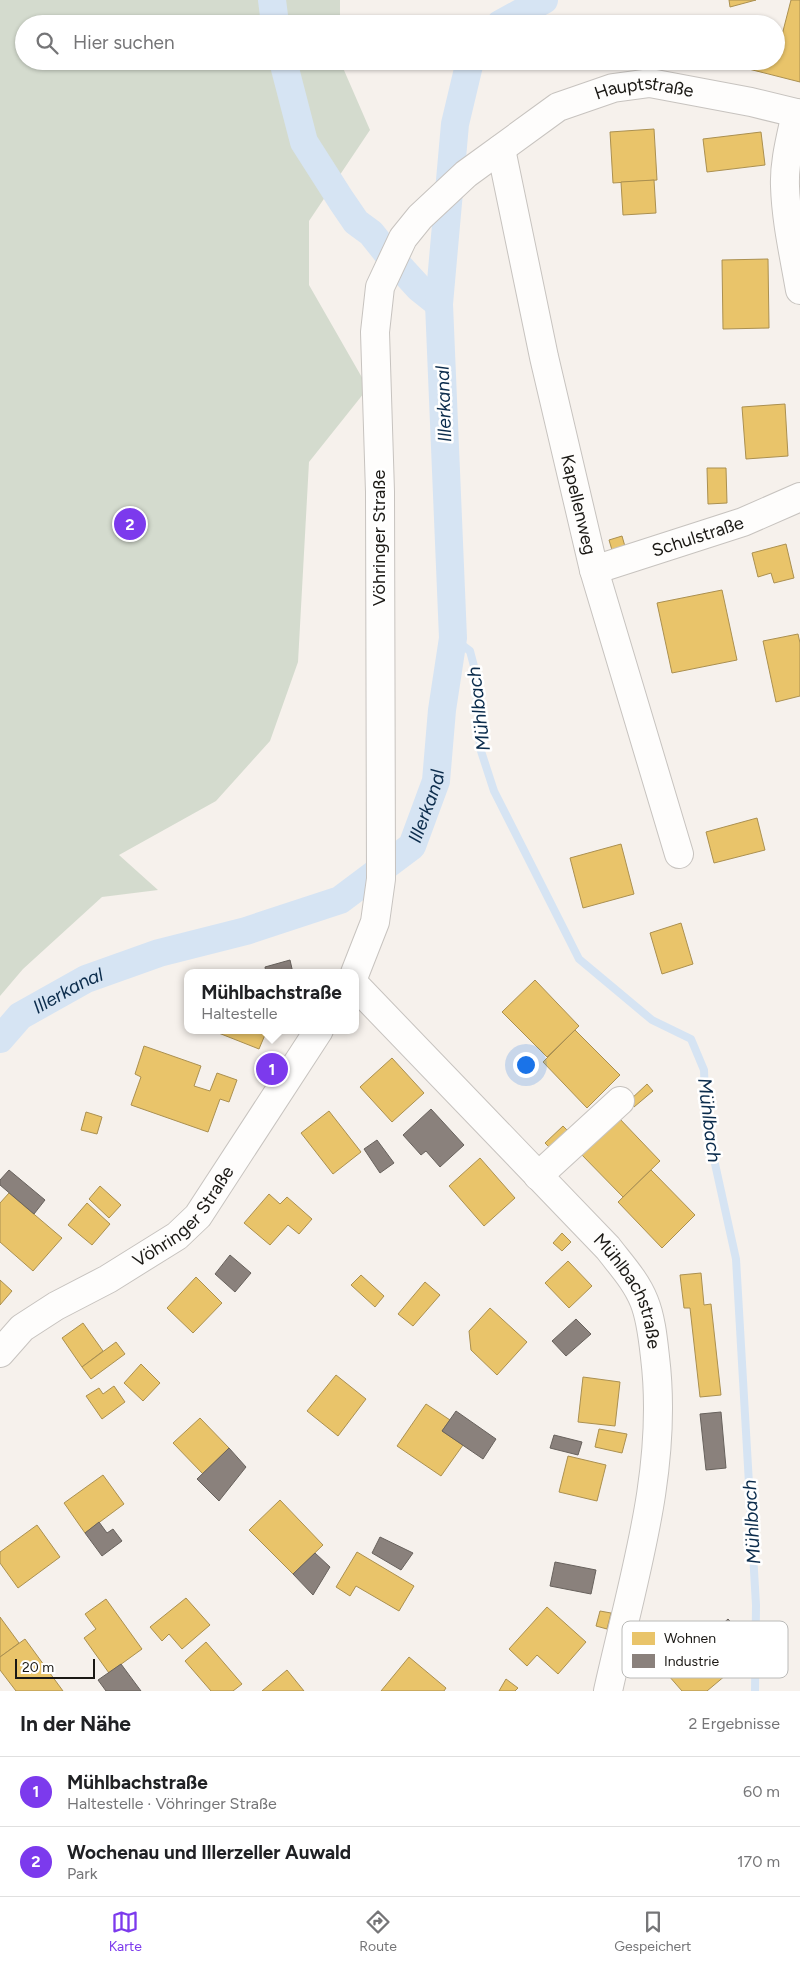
<!DOCTYPE html>
<html lang="de">
<head>
<meta charset="utf-8">
<style>
	:root { --surface:#fff; --page:#f6f6f6; --text:#202124; --muted:#757577; --line:#e0e0e0; --accent:#7c3aed }
	body { margin:0; font-family:Figtree,sans-serif; background:var(--page); color:var(--text) }
	.scale { position:absolute; left:15px; bottom:12px; width:80px; box-sizing:border-box; padding-left:5px; border:2px solid #1a1814; border-top:0; font-size:14px; line-height:18px; white-space:nowrap; color:#1a1814; -webkit-text-stroke:4px #fff; paint-order:stroke }
	.you { position:absolute; left:525px; top:1064px; width:18px; height:18px; margin:-12px; border:4px solid #fff; border-radius:50%; background:#1a73e8; box-shadow:0 0 0 8px #1a73e833 }
	.badge { display:grid; place-items:center; width:32px; height:32px; border-radius:50%; background:var(--accent); color:#fff; font-size:16px; font-weight:700 }
	.pin { position:absolute; translate:-50% -50%; border:2px solid #fff; box-shadow:0 1px 5px #0006 }
	.popup { position:absolute; left:184px; top:969px; width:175px; height:65px; box-sizing:border-box; display:grid; place-content:center; border-radius:10px; background:var(--surface); filter:drop-shadow(0 1px 4px #0005); font-size:16px; white-space:nowrap; color:var(--muted) }
	.popup b { font-size:19px; color:var(--text) }
	.popup::after { content:''; position:absolute; left:50%; top:100%; margin-left:-10px; border:10px solid transparent; border-top-color:var(--surface) }
	.list { margin:0; padding:0; list-style:none }
	h2 { display:flex; justify-content:space-between; align-items:center; height:65px; margin:0; padding:0 20px; font-size:21px }
	h2 small { font-size:16px; font-weight:400; color:var(--muted) }
	.list li { display:grid; grid-template-columns:32px 1fr auto; gap:15px; align-items:center; box-sizing:border-box; height:70px; padding:0 20px; border-top:1px solid var(--line) }
	.list b { display:block; font-size:19px; white-space:nowrap }
	.list p { margin:0; font-size:16px; white-space:nowrap; color:var(--muted) }
	.list em { font-size:16px; font-style:normal; color:var(--muted) }
	.icon { flex:none; width:28px; height:28px; fill:none; stroke:currentColor; stroke-width:2; stroke-linecap:round; stroke-linejoin:round }
	.map { position:relative; flex:none; width:800px; height:1691px; overflow:hidden }
	.search { position:absolute; background:var(--surface); box-shadow:0 1px 4px #0004; left:15px; right:15px; top:15px; height:55px; display:flex; align-items:center; gap:12px; box-sizing:border-box; padding:0 18px; border-radius:28px; color:var(--muted); font-size:19px }
	.sheet { height:205px; background:var(--surface) }
	nav { display:flex; justify-content:space-around; align-items:center; box-sizing:border-box; height:70px; border-top:1px solid var(--line); background:var(--surface); font-size:14px; color:var(--muted) }
	nav a { display:grid; justify-items:center; gap:2px }
	nav .on { color:var(--accent) }
	.map>svg:first-child { display:block }
	.green { fill:#d4dbce }
	.homes { fill:#e9c46a; stroke:#ab9050 }
	.industry { fill:#8a817c; stroke:#68625d }
	.lines { fill:none; stroke-linecap:round; stroke-linejoin:round }
	.stream { stroke:#d6e4f3; stroke-width:8 }
	.canal { stroke:#d6e4f3; stroke-width:28 }
	.minor-casing { stroke:#c7c3bf; stroke-width:30 }
	.minor { stroke:#fefdfc; stroke-width:28 }
	.labels { text-anchor:middle; stroke-width:5; stroke-linejoin:round; paint-order:stroke }
	.street-label { font-size:18px; fill:#1a1814; stroke:#fff }
	.water-label { font-size:19px; font-style:italic; fill:#0b2c4c; stroke:#fff }
	.key { fill:#fff; stroke:#babab8; stroke-width:1 }
	.key-label { font-size:14px; fill:#1a1814 }
</style>
</head>
<body>
<div class="map">
<svg width="800" height="1691" viewBox="0 0 800 1691">
	<rect width="100%" height="100%" fill="#f6f1ec"/>
	<path class="green" d="M 0,0 L 340,0 L 340,24 L 24,24 L 24,61 L 340,61 L 370,130 L 309,221 L 309,285 L 368,388 L 309,462 L 298,662 L 270,741 L 216,801 L 119,855 L 158,890 L 102,897 L 23,969 L 0,996 Z"/>
	<g class="homes">
		<path d="M 729,0 L 756,0 L 730,7 Z"/>
		<path d="M 791,0 L 800,0 L 800,82 L 725,63 L 776,61 L 776,34 L 782,35 Z"/>
		<path d="M 654,129 L 657,180 L 613,183 L 610,132 Z"/>
		<path d="M 761,132 L 765,165 L 707,172 L 703,139 Z"/>
		<path d="M 654,180 L 656,213 L 623,215 L 621,182 Z"/>
		<path d="M 768,259 L 769,328 L 723,329 L 722,260 Z"/>
		<path d="M 785,404 L 788,456 L 746,459 L 742,407 Z"/>
		<path d="M 707,468 L 726,468 L 727,503 L 708,504 Z"/>
		<path d="M 622,536 L 628,557 L 615,560 L 609,540 Z"/>
		<path d="M 786,544 L 794,578 L 774,583 L 771,573 L 758,577 L 752,553 Z"/>
		<path d="M 722,590 L 737,660 L 672,673 L 657,603 Z"/>
		<path d="M 798,634 L 800,643 L 800,696 L 776,702 L 763,641 Z"/>
		<path d="M 757,818 L 765,850 L 714,863 L 706,832 Z"/>
		<path d="M 621,844 L 634,894 L 583,908 L 570,858 Z"/>
		<path d="M 681,923 L 693,964 L 662,974 L 650,933 Z"/>
		<path d="M 535,980 L 579,1026 L 547,1057 L 502,1012 Z"/>
		<path d="M 211,1030 L 267,1030 L 259,1049 Z"/>
		<path d="M 575,1030 L 620,1075 L 587,1108 L 543,1062 Z"/>
		<path d="M 144,1046 L 201,1066 L 194,1086 L 210,1091 L 217,1073 L 237,1080 L 229,1102 L 220,1099 L 208,1132 L 131,1105 L 141,1077 L 135,1074 Z"/>
		<path d="M 392,1058 L 424,1093 L 392,1122 L 360,1087 Z"/>
		<path d="M 647,1084 L 653,1091 L 634,1107 L 629,1101 Z"/>
		<path d="M 329,1111 L 361,1152 L 333,1174 L 301,1133 Z"/>
		<path d="M 86,1112 L 102,1117 L 97,1134 L 81,1130 Z"/>
		<path d="M 618,1117 L 660,1161 L 623,1197 L 580,1153 Z"/>
		<path d="M 563,1126 L 572,1135 L 554,1152 L 545,1143 Z"/>
		<path d="M 480,1158 L 515,1198 L 484,1226 L 449,1186 Z"/>
		<path d="M 651,1170 L 695,1215 L 662,1248 L 618,1202 Z"/>
		<path d="M 100,1186 L 121,1205 L 109,1218 L 89,1199 Z"/>
		<path d="M 9,1193 L 62,1238 L 33,1271 L 0,1242 L 0,1203 Z"/>
		<path d="M 269,1194 L 280,1204 L 287,1197 L 312,1219 L 299,1234 L 288,1225 L 270,1245 L 244,1223 Z"/>
		<path d="M 87,1203 L 110,1224 L 92,1245 L 68,1225 Z"/>
		<path d="M 562,1233 L 571,1242 L 562,1251 L 553,1243 Z"/>
		<path d="M 568,1261 L 592,1286 L 569,1308 L 545,1283 Z"/>
		<path d="M 701,1273 L 704,1305 L 711,1304 L 721,1395 L 700,1397 L 690,1308 L 684,1308 L 680,1275 Z"/>
		<path d="M 361,1275 L 384,1296 L 375,1307 L 351,1285 Z"/>
		<path d="M 196,1277 L 222,1303 L 193,1333 L 167,1308 Z"/>
		<path d="M 0,1280 L 12,1291 L 0,1305 Z"/>
		<path d="M 425,1282 L 440,1295 L 413,1326 L 398,1314 Z"/>
		<path d="M 490,1308 L 527,1342 L 497,1375 L 471,1350 L 469,1331 Z"/>
		<path d="M 83,1323 L 103,1351 L 82,1367 L 62,1338 Z"/>
		<path d="M 116,1342 L 125,1354 L 91,1379 L 82,1367 Z"/>
		<path d="M 141,1364 L 160,1383 L 143,1401 L 124,1383 Z"/>
		<path d="M 336,1375 L 366,1399 L 338,1436 L 307,1411 Z"/>
		<path d="M 583,1377 L 620,1382 L 615,1426 L 578,1422 Z"/>
		<path d="M 114,1386 L 125,1402 L 102,1419 L 86,1396 L 99,1388 L 103,1394 Z"/>
		<path d="M 426,1404 L 450,1420 L 442,1431 L 463,1445 L 441,1476 L 397,1446 Z"/>
		<path d="M 200,1418 L 229,1448 L 203,1474 L 173,1443 Z"/>
		<path d="M 599,1429 L 627,1434 L 622,1453 L 595,1447 Z"/>
		<path d="M 568,1456 L 606,1465 L 597,1501 L 559,1492 Z"/>
		<path d="M 103,1475 L 124,1504 L 85,1533 L 64,1503 Z"/>
		<path d="M 280,1500 L 323,1545 L 293,1574 L 249,1530 Z"/>
		<path d="M 37,1525 L 60,1557 L 18,1588 L 0,1563 L 0,1552 Z"/>
		<path d="M 357,1552 L 414,1586 L 399,1611 L 356,1586 L 350,1596 L 336,1587 Z"/>
		<path d="M 186,1598 L 210,1625 L 182,1649 L 169,1634 L 162,1641 L 150,1627 Z"/>
		<path d="M 106,1599 L 142,1649 L 109,1673 L 84,1638 L 96,1629 L 85,1614 Z"/>
		<path d="M 547,1607 L 586,1642 L 558,1674 L 537,1655 L 527,1666 L 509,1649 Z"/>
		<path d="M 600,1611 L 611,1613 L 607,1629 L 596,1626 Z"/>
		<path d="M 0,1617 L 19,1643 L 0,1657 Z"/>
		<path d="M 680,1623 L 726,1675 L 707,1691 L 682,1691 L 648,1652 Z"/>
		<path d="M 25,1639 L 63,1691 L 16,1691 L 0,1670 L 0,1657 Z"/>
		<path d="M 206,1642 L 242,1684 L 233,1691 L 211,1691 L 185,1661 Z"/>
		<path d="M 409,1657 L 446,1688 L 444,1691 L 381,1691 Z"/>
		<path d="M 287,1670 L 304,1691 L 262,1691 Z"/>
		<path d="M 506,1679 L 518,1688 L 515,1691 L 499,1691 Z"/>
	</g>
	<g class="industry">
		<path d="M 290,960 L 293,973 L 266,973 L 265,967 Z"/>
		<path d="M 431,1109 L 464,1145 L 440,1167 L 426,1151 L 421,1155 L 403,1135 Z"/>
		<path d="M 377,1140 L 394,1163 L 380,1173 L 364,1149 Z"/>
		<path d="M 9,1170 L 45,1200 L 34,1214 L 0,1185 L 0,1180 Z"/>
		<path d="M 230,1255 L 251,1273 L 235,1292 L 215,1274 Z"/>
		<path d="M 576,1319 L 591,1334 L 566,1356 L 552,1341 Z"/>
		<path d="M 456,1411 L 496,1439 L 483,1459 L 442,1431 Z"/>
		<path d="M 721,1412 L 726,1468 L 706,1470 L 700,1414 Z"/>
		<path d="M 554,1435 L 582,1442 L 578,1455 L 550,1448 Z"/>
		<path d="M 229,1448 L 246,1467 L 219,1501 L 197,1479 Z"/>
		<path d="M 99,1522 L 107,1533 L 113,1529 L 122,1541 L 102,1556 L 85,1533 Z"/>
		<path d="M 380,1537 L 413,1553 L 401,1570 L 372,1553 Z"/>
		<path d="M 315,1553 L 330,1567 L 313,1595 L 293,1574 Z"/>
		<path d="M 555,1562 L 596,1570 L 591,1594 L 550,1586 Z"/>
		<path d="M 728,1619 L 749,1641 L 735,1653 L 743,1662 L 727,1676 L 699,1645 Z"/>
		<path d="M 121,1664 L 141,1691 L 106,1691 L 98,1680 Z"/>
	</g>
	<g class="lines">
		<path class="stream" d="M 453,638 L 470,651 L 475,670 L 480,748 L 494,791 L 579,959 L 652,1020 L 691,1039 L 704,1070 L 706,1123 L 736,1259 L 756,1605 L 755,1691"/>
		<g class="canal">
			<path d="M 272,0 L 275,24"/>
			<path d="M 500,24 L 544,0"/>
			<path d="M 283,61 L 304,142 L 341,200 L 356,222 L 371,233 L 387,253 L 419,288 L 439,304"/>
			<path id="s1" d="M 0,1039 L 20,1016 L 86,979 L 159,953 L 246,931 L 340,900 L 412,846 L 436,781 L 442,710 L 453,638 L 439,304 L 455,124 L 470,61"/>
		</g>
		<g class="minor-casing">
			<g id="minor">
				<path d="M 796,113 C 791,137 784,162 785,186 C 786,221 794,255 800,290"/>
				<path id="s2" d="M 501,149 L 544,357 L 594,570 L 679,854"/>
				<path id="s3" d="M 594,570 L 743,522 L 800,497"/>
				<path id="s4" d="M 355,973 L 375,922 L 381,879 L 380,492 L 375,332 L 380,287 L 403,238 L 420,217 L 466,174 L 558,107 L 613,88 L 650,83 L 751,102 L 800,114"/>
				<path id="s5" d="M 356,986 L 608,1248 C 621,1265 636,1281 644,1301 C 651,1318 653,1339 655,1357 C 669,1470 632,1582 608,1691"/>
				<path d="M 538,1176 L 620,1101"/>
				<path id="s6" d="M 0,1353 L 22,1328 L 56,1306 L 108,1279 L 177,1236 L 198,1216 L 319,1030"/>
			</g>
		</g>
		<use href="#minor" class="minor"/>
	</g>
	<g class="labels">
		<g class="street-label">
			<text dy="6" stroke="none"><textPath href="#s4" startOffset="1038">Hauptstraße</textPath></text>
			<text dy="6" stroke="none"><textPath href="#s2" startOffset="364">Kapellenweg</textPath></text>
			<text dy="6" stroke="none"><textPath href="#s3" startOffset="109">Schulstraße</textPath></text>
			<text transform="translate(379 538) rotate(-90)" y="6">Vöhringer Straße</text>
			<text dy="6" stroke="none"><textPath href="#s6" startOffset="232">Vöhringer Straße</textPath></text>
			<text dy="6" stroke="none"><textPath href="#s5" startOffset="412">Mühlbachstraße</textPath></text>
		</g>
		<g class="water-label">
			<text transform="translate(443 404) rotate(-92)" y="7">Illerkanal</text>
			<text transform="translate(478 709) rotate(-97)" y="7">Mühlbach</text>
			<text dy="7" stroke="none"><textPath href="#s1" startOffset="505">Illerkanal</textPath></text>
			<text dy="7" stroke="none"><textPath href="#s1" startOffset="85">Illerkanal</textPath></text>
			<text transform="translate(710 1120) rotate(83)" y="7">Mühlbach</text>
			<text transform="translate(751 1522) rotate(-93)" y="7">Mühlbach</text>
		</g>
	</g>
	<rect x="622" y="1621" width="166" height="57" rx="8" class="key"/>
	<rect x="632" y="1632" width="23" height="13" fill="#e9c46a"/>
	<rect x="632" y="1654" width="23" height="14" fill="#8a817c"/>
	<g class="key-label">
		<text x="664" y="1643">Wohnen</text>
		<text x="664" y="1666">Industrie</text>
	</g>
</svg>
<div class="scale">20 m</div>
<div class="you"></div>
<div class="pin badge" style="left:272px;top:1069px">1</div>
<div class="popup"><b>Mühlbachstraße</b>Haltestelle</div>
<div class="pin badge" style="left:130px;top:524px">2</div>
<div class="search"><svg class="icon" aria-label="search" viewBox="0 0 24 24"><circle cx="10" cy="10" r="6"/><path d="M15 15l6 6"/></svg>Hier suchen</div>
</div>
<section class="sheet">
<h2>In der Nähe<small>2 Ergebnisse</small></h2>
<ul class="list">
<li><span class="badge">1</span><div><b>Mühlbachstraße</b><p>Haltestelle · Vöhringer Straße</p></div><em>60 m</em></li>
<li><span class="badge">2</span><div><b>Wochenau und Illerzeller Auwald</b><p>Park</p></div><em>170 m</em></li>
</ul>
</section>
<nav>
<a class="on"><svg class="icon" aria-label="map" viewBox="0 0 24 24"><path d="M3 6l6-2 6 2 6-2v14l-6 2-6-2-6 2zM9 4v14M15 6v14"/></svg>Karte</a>
<a><svg class="icon" aria-label="directions" viewBox="0 0 24 24"><path d="M12 3l9 9-9 9-9-9zM9 14v-3h6M13 9l2 2-2 2"/></svg>Route</a>
<a><svg class="icon" aria-label="saved" viewBox="0 0 24 24"><path d="M7 4h10v16l-5-4-5 4z"/></svg>Gespeichert</a>
</nav>
</body>
</html>
